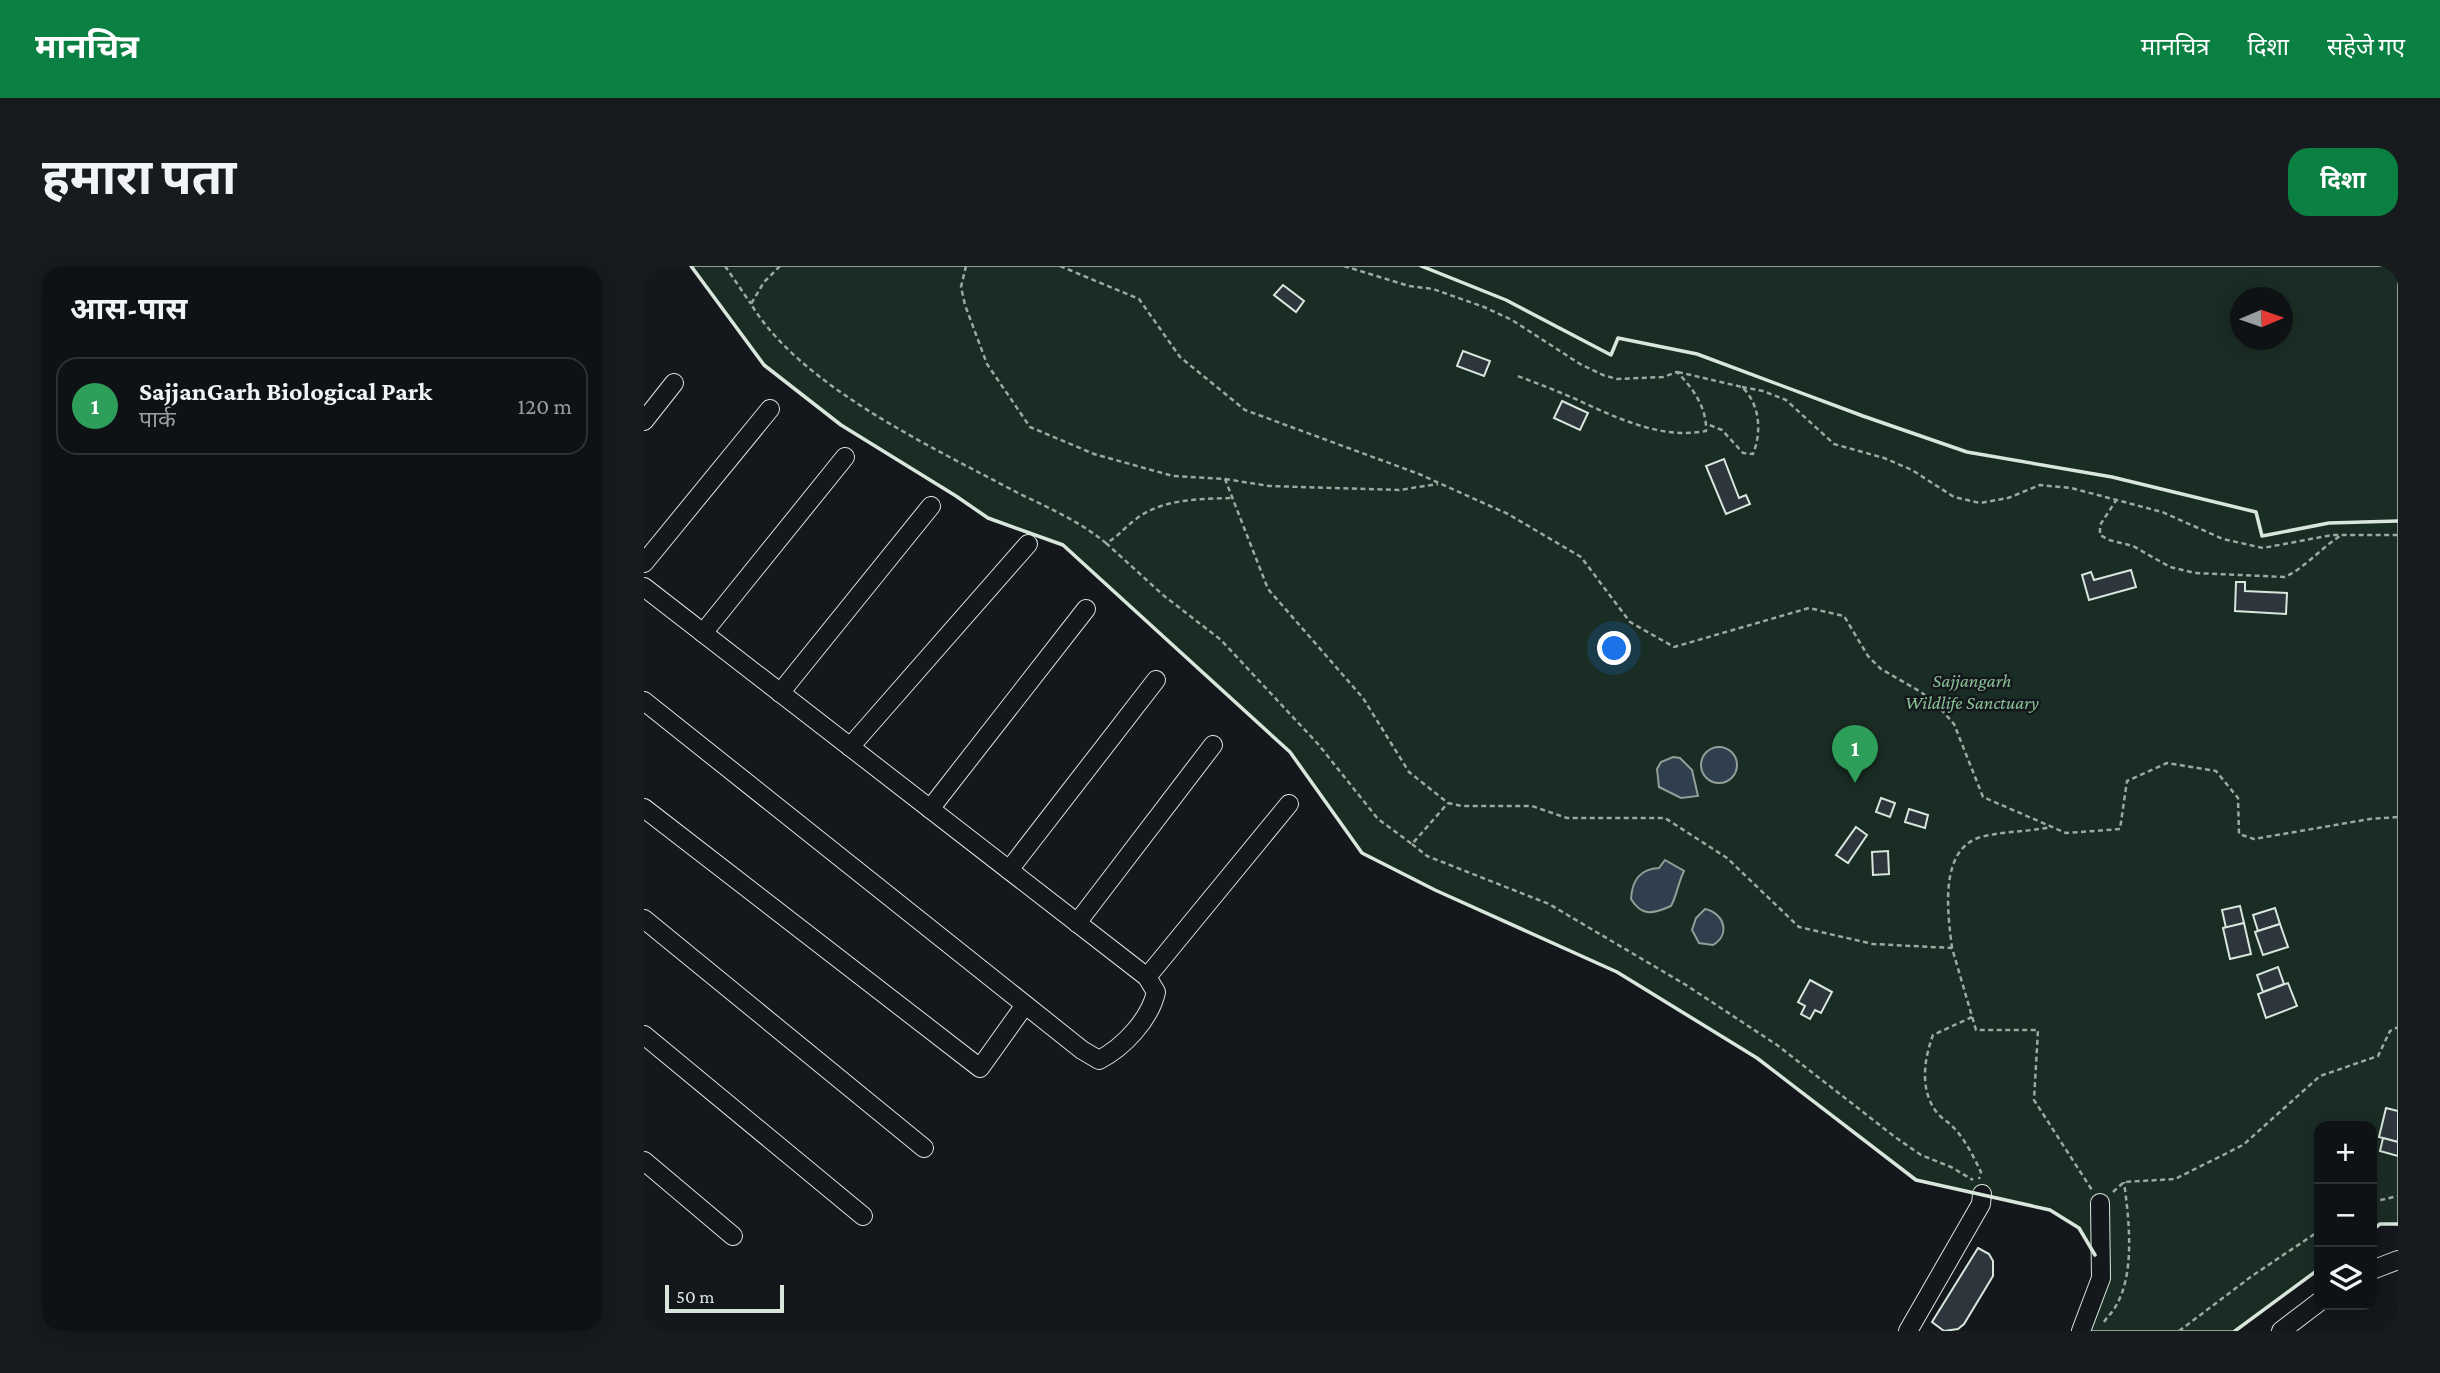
<!DOCTYPE html>
<html lang="hi">
<head>
<meta charset="utf-8">
<style>
	:root { --surface:#0f1215; --page:#181b1e; --text:#f1f3f6; --muted:#9b9ea0; --line:#2f3234; --accent:#0b8043 }
	body { margin:0; font-family:"Crimson Pro","Noto Sans Devanagari",serif; background:var(--page); color:var(--text) }
	.controls { position:absolute; right:21px; bottom:21px; display:grid; overflow:hidden; border-radius:14px; box-shadow:0 4px 18px #0003 }
	.controls button { width:63px; height:63px; display:grid; place-items:center; padding:0; border:0; border-bottom:2px solid var(--line); background:var(--surface); color:var(--text); font:35px sans-serif }
	.compass { position:absolute; left:1586px; top:21px; width:63px; height:63px; border-radius:50%; background:var(--surface); box-shadow:0 4px 18px #0003; rotate:88deg }
	.scale { position:absolute; left:21px; bottom:18px; width:119px; box-sizing:border-box; padding-left:7px; border:4px solid #d8e6dc; border-top:0; font-size:19px; line-height:24px; white-space:nowrap; color:#d8e6dc; -webkit-text-stroke:5px #14181c; paint-order:stroke }
	.you { position:absolute; left:971px; top:383px; width:24px; height:24px; margin:-18px; border:5px solid #fff; border-radius:50%; background:#1a73e8; box-shadow:0 0 0 10px #1a73e833 }
	.badge { display:grid; place-items:center; width:46px; height:46px; border-radius:50%; background:var(--accent); color:#fff; font-size:23px; font-weight:700 }
	.pin { position:absolute; translate:-50% -58px; filter:drop-shadow(0 2px 4px #0008) }
	.pin::after { content:''; position:absolute; top:37px; width:24px; height:21px; background:inherit; clip-path:polygon(0 0,100% 0,50% 100%) }
	.list { margin:0; padding:0; list-style:none }
	h2 { display:flex; justify-content:space-between; align-items:center; height:91px; margin:0; padding:0 28px; font-size:30px }
	h2 small { font-size:23px; font-weight:400; color:var(--muted) }
	.list li { display:grid; grid-template-columns:46px 1fr auto; gap:21px; align-items:center; box-sizing:border-box; height:98px; margin:0 14px 14px; padding:0 14px; border:2px solid var(--line); border-radius:21px }
	.list b { display:block; font-size:26px; white-space:nowrap }
	.list p { margin:0; font-size:23px; white-space:nowrap; color:var(--muted) }
	.list em { font-size:23px; font-style:normal; color:var(--muted) }
	.icon { flex:none; width:38px; height:38px; fill:none; stroke:currentColor; stroke-width:2; stroke-linecap:round; stroke-linejoin:round }
	.map { position:relative; flex:none; width:1754px; height:1065px; overflow:hidden; border-radius:21px }
	header { display:flex; align-items:center; gap:42px; box-sizing:border-box; height:98px; padding:0 35px; background:var(--accent); color:#fff }
	header strong { font-size:33px }
	nav { display:flex; gap:38px; margin-inline-start:auto; font-size:24px }
	.intro { display:flex; align-items:center; justify-content:space-between; box-sizing:border-box; height:168px; padding:0 42px }
	h1 { margin:0; font-size:49px }
	.button { padding:18px 32px; border-radius:21px; background:var(--accent); color:#fff; font-size:24px; font-weight:700 }
	main { display:flex; gap:42px; padding:0 42px }
	aside { flex:1; background:var(--surface); border-radius:21px; box-shadow:0 4px 18px #0003 }
	.map>svg:first-child { display:block }
	.green { fill:#1a2d24; stroke:#939e99; stroke-width:2; fill-rule:evenodd }
	.water { fill:#2f3f4d; stroke:#939e99; stroke-width:2 }
	.building { fill:#2c363c; stroke:#d8e6dc; stroke-width:2 }
	.lines { fill:none; stroke-linecap:round; stroke-linejoin:round }
	.minor-casing { stroke:#d8e6dc; stroke-width:20 }
	.path { stroke:#9da8a2; stroke-width:2.5; stroke-dasharray:5 3.5; stroke-linecap:butt }
	.minor { stroke:#14181c; stroke-width:18 }
	.wall { stroke:#d8e6dc; stroke-width:3.5 }
	.labels { text-anchor:middle; stroke-width:5; stroke-linejoin:round; paint-order:stroke }
	.park-label { font-size:19px; font-style:italic; fill:#8ac095; stroke:#14181c }
</style>
</head>
<body>
<header>
<strong>मानचित्र</strong>
<nav><a>मानचित्र</a><a>दिशा</a><a>सहेजे गए</a></nav>
</header>
<div class="intro"><h1>हमारा पता</h1><a class="button">दिशा</a></div>
<main>
<aside>
<h2>आस-पास<small></small></h2>
<ul class="list">
<li><span class="badge" style="background:#2e9e5b">1</span><div><b>SajjanGarh Biological Park</b><p>पार्क</p></div><em>120 m</em></li>
</ul>
</aside>
<div class="map">
<svg width="1754" height="1065" viewBox="0 0 1754 1065">
	<rect width="100%" height="100%" fill="#14181c"/>
	<path class="green" d="M 47,0 L 1754,0 L 1754,958 L 1736,958 L 1728,964 L 1728,860 L 1675,860 L 1675,1003 L 1591,1065 L 1444,1065 L 1452,990 L 1435,962 L 1406,944 L 1272,914 L 1113,792 L 973,706 L 791,624 L 718,587 L 646,486 L 419,279 L 344,252 L 312,230 L 197,159 L 120,99 ZM 1596,32 L 1638,32 L 1638,74 L 1596,74 Z"/>
	<g class="water">
		<circle cx="1075" cy="499" r="18"/>
		<path d="M 1029,491 L 1036,492 L 1048,504 L 1054,530 L 1037,532 L 1015,521 L 1013,503 L 1017,496 Z"/>
		<path d="M 1021,594 L 1040,605 C 1034,617 1033,629 1027,640 C 1009,648 998,651 987,633 C 988,615 995,603 1015,602 Z"/>
		<path d="M 1061,643 C 1080,647 1087,668 1069,679 L 1055,677 L 1048,664 L 1052,652 Z"/>
	</g>
	<g class="building">
		<path d="M 639,19 L 660,35 L 652,46 L 630,29 Z"/>
		<path d="M 819,85 L 846,95 L 840,110 L 813,100 Z"/>
		<path d="M 918,135 L 944,147 L 936,164 L 910,152 Z"/>
		<path d="M 1080,193 L 1095,232 L 1102,229 L 1106,238 L 1082,248 L 1062,200 Z"/>
		<path d="M 1487,304 L 1492,321 L 1445,334 L 1438,309 L 1447,306 L 1450,314 Z"/>
		<path d="M 1592,316 L 1601,316 L 1601,325 L 1643,327 L 1642,348 L 1591,345 Z"/>
		<path d="M 1237,532 L 1251,537 L 1246,551 L 1232,546 Z"/>
		<path d="M 1265,543 L 1284,549 L 1281,562 L 1261,556 Z"/>
		<path d="M 1212,561 L 1223,569 L 1204,597 L 1192,589 Z"/>
		<path d="M 1244,585 L 1245,608 L 1229,609 L 1228,586 Z"/>
		<path d="M 1596,640 L 1600,657 L 1582,662 L 1578,644 Z"/>
		<path d="M 1631,642 L 1636,658 L 1614,665 L 1609,649 Z"/>
		<path d="M 1600,657 L 1607,688 L 1586,693 L 1579,662 Z"/>
		<path d="M 1636,658 L 1644,681 L 1619,689 L 1611,666 Z"/>
		<path d="M 1634,701 L 1640,718 L 1619,726 L 1613,709 Z"/>
		<path d="M 1166,714 L 1188,726 L 1177,747 L 1171,744 L 1166,753 L 1157,748 L 1161,740 L 1154,736 Z"/>
		<path d="M 1644,717 L 1653,740 L 1622,752 L 1614,728 Z"/>
		<path d="M 1742,842 L 1754,845 L 1754,876 L 1735,871 Z"/>
		<path d="M 1739,872 L 1754,876 L 1754,890 L 1736,885 Z"/>
		<path d="M 1334,982 L 1345,988 L 1349,995 L 1349,1010 L 1320,1058 L 1314,1063 L 1300,1065 L 1288,1056 Z"/>
	</g>
	<g class="lines">
		<g class="minor-casing">
			<g id="minor">
				<path d="M 0,155 L 30,117"/>
				<path d="M 0,297 L 126,143"/>
				<path d="M 0,321 L 503,711 L 512,726 C 506,753 480,781 455,794 L 438,784 L 0,435"/>
				<path d="M 59,367 L 201,191"/>
				<path d="M 136,427 L 287,240"/>
				<path d="M 206,481 L 384,278"/>
				<path d="M 0,542 L 336,802 L 381,739"/>
				<path d="M 286,543 L 442,343"/>
				<path d="M 365,604 L 512,414"/>
				<path d="M 0,653 L 280,882"/>
				<path d="M 433,657 L 569,479"/>
				<path d="M 503,711 L 645,538"/>
				<path d="M 0,769 L 219,950"/>
				<path d="M 0,895 L 89,970"/>
				<path d="M 1728,1004 L 1754,994"/>
				<path d="M 1264,1065 L 1337,938 L 1338,928"/>
				<path d="M 1437,1065 L 1457,1012 L 1456,937"/>
				<path d="M 1637,1065 L 1675,1036"/>
			</g>
		</g>
		<g class="path">
			<path d="M 81,0 L 107,38"/>
			<path d="M 136,0 L 120,16 L 107,38 C 157,121 290,182 374,227 C 405,242 435,255 462,277 C 474,271 481,261 492,253 C 519,232 558,233 590,232"/>
			<path d="M 322,0 L 317,21 L 321,39 L 343,98 L 386,161 L 450,188 L 529,210 L 581,213 L 624,323 L 719,432 L 765,506 L 804,537 L 818,540 L 888,540 L 923,552 L 1021,552 L 1083,592 L 1155,661 L 1229,678 L 1308,682 L 1332,764 L 1394,764 L 1390,834 L 1448,924"/>
			<path d="M 416,0 L 495,33 L 536,91 L 601,144 L 775,208 L 864,248 L 937,291 L 986,356 L 1030,381 L 1165,342 L 1200,350 L 1224,390 L 1237,403 L 1277,426 L 1294,440 L 1310,458 L 1339,531 L 1422,567 L 1476,563 L 1483,515 L 1523,497 L 1572,505 L 1594,532 L 1595,568 L 1610,573 L 1726,553 L 1754,551"/>
			<path d="M 700,0 L 765,20 L 789,23 L 840,41 L 868,54 L 936,98 L 959,109 L 973,113 L 1019,111 L 1033,106 C 1049,122 1063,142 1062,165 C 1015,174 969,150 927,131 C 908,123 890,116 871,109"/>
			<path d="M 1034,106 L 1098,121 C 1116,138 1118,166 1109,188 L 1099,187 L 1078,164 L 1063,158"/>
			<path d="M 1098,121 L 1119,125 L 1142,134 L 1190,178 L 1240,192 L 1268,204 L 1310,231 L 1336,237 L 1364,232 L 1396,219 L 1427,222 L 1518,246 L 1579,273 L 1619,282 L 1688,269 L 1754,269"/>
			<path d="M 581,213 L 625,220 L 755,224 L 794,218"/>
			<path d="M 1473,233 L 1456,259 L 1456,269 L 1465,274 L 1489,280 L 1526,301 L 1551,307 L 1641,311 C 1662,301 1677,282 1696,270"/>
			<path d="M 462,277 L 519,329 L 577,374 L 674,478 L 734,553 L 768,578 L 804,537"/>
			<path d="M 768,578 L 783,590 L 905,638 L 1042,719 L 1133,779 L 1251,871 L 1277,889 L 1307,901 L 1329,914"/>
			<path d="M 1308,682 C 1304,649 1294,583 1337,571 C 1360,565 1383,566 1407,561"/>
			<path d="M 1328,751 L 1289,769 C 1280,793 1276,822 1291,844 C 1296,852 1305,856 1311,863 C 1322,875 1330,892 1337,906 L 1335,913"/>
			<path d="M 1469,926 L 1480,916 L 1531,913 L 1599,879 L 1676,810 L 1734,790 L 1746,765 L 1754,761"/>
			<path d="M 1728,936 L 1754,930"/>
			<path d="M 1460,1056 C 1463,1051 1467,1048 1470,1043 C 1492,1010 1485,953 1480,916"/>
			<path d="M 1535,1065 L 1608,1010 L 1675,965"/>
		</g>
		<use href="#minor" class="minor"/>
		<g class="wall">
			<path d="M 47,0 L 120,99 L 197,159 L 312,230 L 344,252 L 419,279 L 646,486 L 718,587 L 791,624 L 973,706 L 1113,792 L 1272,914 L 1406,944 L 1435,962 L 1451,989"/>
			<path d="M 777,0 L 862,34 L 967,89 L 974,72 L 1053,88 L 1219,150 L 1323,186 L 1468,211 L 1612,246 L 1618,270 L 1685,257 L 1754,255"/>
			<path d="M 1728,964 L 1736,958 L 1754,958"/>
			<path d="M 1591,1065 L 1675,1003"/>
		</g>
	</g>
	<g class="labels">
		<g class="park-label">
			<text x="1328" y="421">Sajjangarh<tspan x="1328" dy="22">Wildlife Sanctuary</tspan></text>
		</g>
	</g>
</svg>
<div class="controls">
<button>+</button>
<button>−</button>
<button><svg class="icon" aria-label="layers" viewBox="0 0 24 24"><path d="M12 4l9 5-9 5-9-5zM3 14l9 5 9-5"/></svg></button>
</div>
<svg class="compass" viewBox="-18 -18 36 36"><path d="M0-13l5 13h-10z" fill="#e53935"/><path d="M0 13l5-13h-10z" fill="#9b9ea0"/></svg>
<div class="scale">50 m</div>
<div class="you"></div>
<div class="pin badge" style="left:1211px;top:517px;background:#2e9e5b">1</div>
</div>
</main>
</body>
</html>
